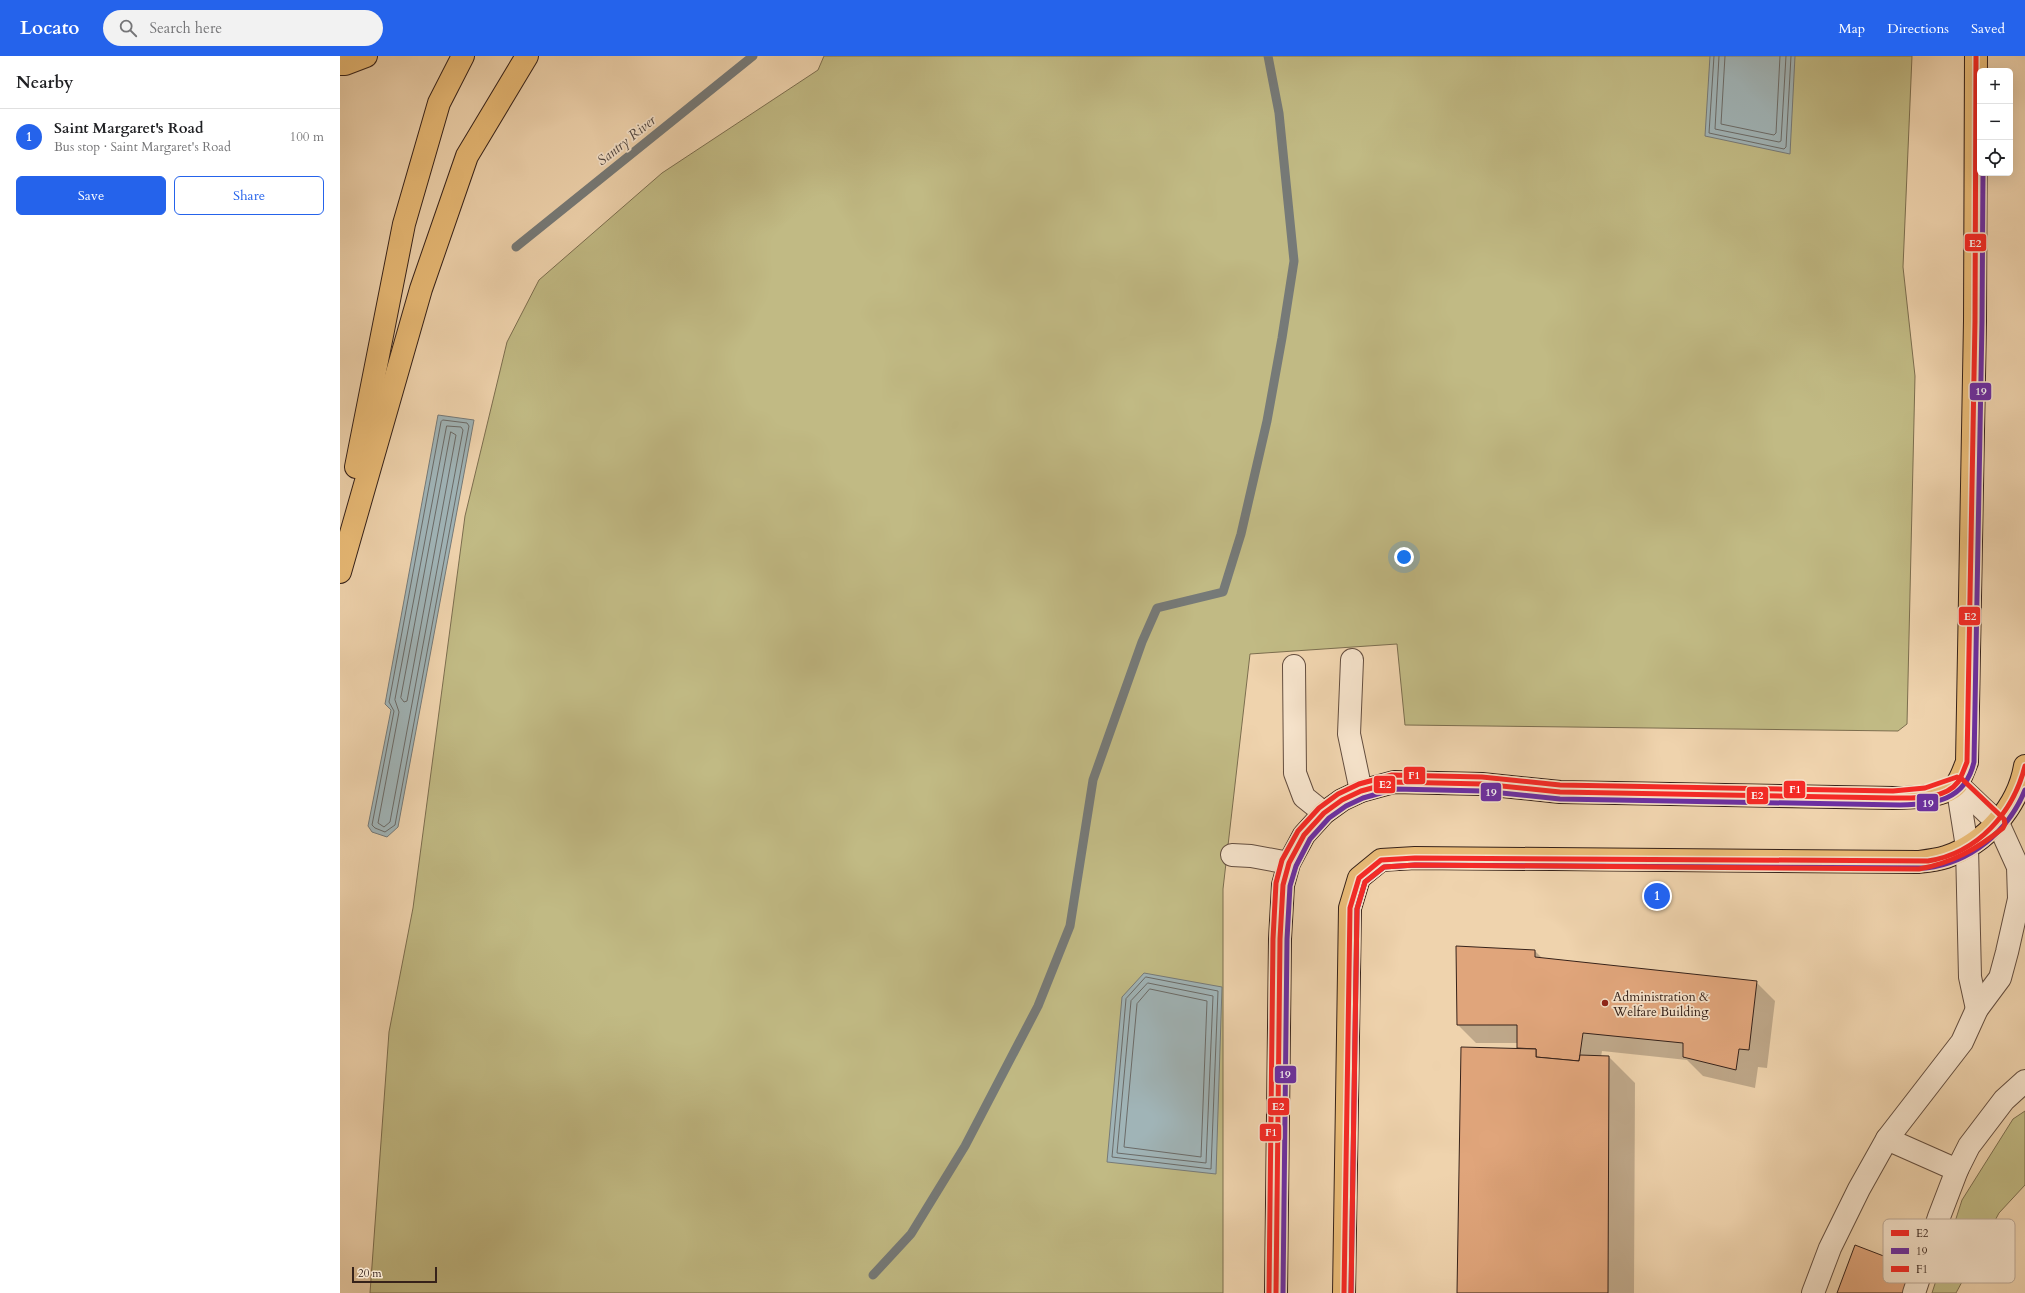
<!DOCTYPE html>
<html lang="en">
<head>
<meta charset="utf-8">
<style>
	:root { --surface:#fff; --page:#f2f2f2; --text:#202124; --muted:#757577; --line:#e0e0e0; --accent:#2563eb }
	body { margin:0; font-family:Cardo,serif; background:var(--page); color:var(--text) }
	.controls { position:absolute; right:12px; top:12px; display:grid; overflow:hidden; border-radius:6px; box-shadow:0 4px 16px #0002 }
	.controls button { width:36px; height:36px; display:grid; place-items:center; padding:0; border:0; border-bottom:1px solid var(--line); background:var(--surface); color:var(--text); font:20px sans-serif }
	.scale { position:absolute; left:12px; bottom:10px; width:85px; box-sizing:border-box; padding-left:4px; border:2px solid #36221a; border-top:0; font-size:11px; line-height:14px; white-space:nowrap; color:#36221a; -webkit-text-stroke:3px #f5e2ca; paint-order:stroke }
	.you { position:absolute; left:1064px; top:501px; width:14px; height:14px; margin:-10px; border:3px solid #fff; border-radius:50%; background:#1a73e8; box-shadow:0 0 0 6px #1a73e833 }
	.badge { display:grid; place-items:center; width:26px; height:26px; border-radius:50%; background:var(--accent); color:#fff; font-size:13px; font-weight:700 }
	.pin { position:absolute; translate:-50% -50%; border:2px solid #fff; box-shadow:0 1px 4px #0006 }
	.list { margin:0; padding:0; list-style:none }
	h2 { display:flex; justify-content:space-between; align-items:center; height:52px; margin:0; padding:0 16px; font-size:17px }
	h2 small { font-size:13px; font-weight:400; color:var(--muted) }
	.list li { display:grid; grid-template-columns:26px 1fr auto; gap:12px; align-items:center; box-sizing:border-box; height:56px; padding:0 16px; border-top:1px solid var(--line) }
	.list b { display:block; font-size:15px; white-space:nowrap }
	.list p { margin:0; font-size:13px; white-space:nowrap; color:var(--muted) }
	.list em { font-size:13px; font-style:normal; color:var(--muted) }
	.actions { display:flex; gap:8px; padding:12px 16px }
	.actions a { flex:1; padding:9px 0; border:1px solid var(--accent); border-radius:6px; text-align:center; font-size:14px; color:var(--accent) }
	.actions .main { background:var(--accent); color:#fff }
	.icon { flex:none; width:22px; height:22px; fill:none; stroke:currentColor; stroke-width:2; stroke-linecap:round; stroke-linejoin:round }
	.map { position:relative; flex:none; width:1685px; height:1237px; overflow:hidden }
	header { display:flex; align-items:center; gap:24px; box-sizing:border-box; height:56px; padding:0 20px; background:var(--accent); color:#fff }
	header strong { font-size:19px }
	nav { display:flex; gap:22px; margin-inline-start:auto; font-size:14px }
	.search { width:280px; height:36px; background:var(--page); display:flex; align-items:center; gap:10px; box-sizing:border-box; padding:0 14px; border-radius:22px; color:var(--muted); font-size:15px }
	main { display:flex }
	aside { flex:1; background:var(--surface) }
	.map>svg:first-child { display:block }
	.green { fill:#c1ba84; stroke:#7c6e4f }
	.water { fill:#a0b4b7; stroke:#767a78 }
	.shadow { fill:#0003 }
	.lines { fill:none; stroke-linecap:round; stroke-linejoin:round }
	.shore { stroke:#6b6b68; stroke-width:1 }
	.stream { stroke:#767a78; stroke-width:9 }
	.building { fill:#e0a57b; stroke:#36221a }
	.minor-casing { stroke:#644e3f; stroke-width:24 }
	.major-casing { stroke:#36221a; stroke-width:24 }
	.highway-casing { stroke:#36221a; stroke-width:24 }
	.minor { stroke:#f5e2ca; stroke-width:22 }
	.major { stroke:#e8ba76; stroke-width:22 }
	.highway { stroke:#e8ba76; stroke-width:22 }
	.bus-1-casing { stroke:#f5e2ca; stroke-width:8 }
	.bus-2-casing { stroke:#f5e2ca; stroke-width:8 }
	.bus-3-casing { stroke:#f5e2ca; stroke-width:8 }
	.bus-1 { stroke:#f52a26; stroke-width:5 }
	.bus-2 { stroke:#6c30a1; stroke-width:5 }
	.bus-3 { stroke:#f52a26; stroke-width:5 }
	.poi-dot { fill:#8f2418; stroke:#f5e2ca; stroke-width:1.5 }
	.labels { text-anchor:middle; stroke-width:3.5; stroke-linejoin:round; paint-order:stroke }
	.poi-label { font-size:13px; fill:#36221a; stroke:#f5e2ca; text-anchor:start }
	.water-label { font-size:14px; font-style:italic; fill:#504641; stroke:#f5e2ca }
	.key { fill:#f5e2ca; stroke:#bca895; stroke-width:1 }
	.key-label { font-size:11px; fill:#36221a }
	.line-badge { stroke:#f5e2ca; stroke-width:1.5 }
	.badge-label { font-size:11px; text-anchor:middle; font-weight:bold; fill:#fff }
</style>
</head>
<body>
<header>
<strong>Locato</strong>
<div class="search"><svg class="icon" aria-label="search" viewBox="0 0 24 24"><circle cx="10" cy="10" r="6"/><path d="M15 15l6 6"/></svg>Search here</div>
<nav><a>Map</a><a>Directions</a><a>Saved</a></nav>
</header>
<main>
<aside>
<h2>Nearby<small></small></h2>
<ul class="list">
<li><span class="badge">1</span><div><b>Saint Margaret's Road</b><p>Bus stop · Saint Margaret's Road</p></div><em>100 m</em></li>
</ul>
<div class="actions"><a class="main">Save</a><a>Share</a></div>
</aside>
<div class="map">
<svg width="1685" height="1237" viewBox="0 0 1685 1237">
	<rect width="100%" height="100%" fill="#efd3ad"/>
	<filter id="stains"><feTurbulence type="fractalNoise" baseFrequency=".005" numOctaves="4"/><feColorMatrix values="0 0 0 0 .2 0 0 0 0 .09 0 0 0 0 .02 0 0 0 .5 -.17"/></filter>
	<radialGradient id="worn" r=".72"><stop offset=".6" stop-color="#630" stop-opacity="0"/><stop offset="1" stop-color="#630" stop-opacity=".3"/></radialGradient>
	<g class="green">
		<path d="M 484,0 L 1572,0 L 1563,211 L 1575,320 L 1567,668 L 1558,675 L 1065,669 L 1057,588 L 910,598 L 883,833 L 883,1237 L 30,1237 L 49,976 L 73,852 L 125,460 L 167,286 L 199,224 L 322,117 L 478,14 Z"/>
		<path d="M 1685,1055 L 1685,1129 L 1659,1157 L 1616,1237 L 1592,1237 L 1622,1144 L 1673,1063 Z"/>
	</g>
	<g class="water">
		<path d="M 1370,0 L 1455,0 L 1450,98 L 1365,80 Z"/>
		<path d="M 98,359 L 134,364 L 58,771 L 47,781 L 32,776 L 28,770 L 51,654 L 45,648 Z"/>
		<path d="M 804,917 L 882,931 L 876,1118 L 767,1106 L 782,941 Z"/>
	</g>
	<path class="shadow" d="M 1195,895 L 1203,903 L 1416,926 L 1435,945 L 1427,1012 L 1418,1011 L 1415,1032 L 1363,1020 L 1347,1004 L 1262,995 L 1261,1001 L 1269,1001 L 1295,1027 L 1294,1237 L 1118,1237 L 1180,994 L 1178,987 L 1136,987 L 1118,969 Z"/>
	<g class="lines">
		<g class="shore">
			<path d="M 1374,0 L 1369,77 L 1444,93 L 1446,91 L 1451,0"/>
			<path d="M 1379,0 L 1375,73 L 1439,86 L 1441,85 L 1446,0"/>
			<path d="M 1385,0 L 1381,68 L 1434,79 L 1436,77 L 1440,0"/>
			<path d="M 103,364 L 127,367 L 129,370 L 55,769 L 45,776 L 35,772 L 32,769 L 54,655 L 49,646 L 101,366 Z"/>
			<path d="M 107,370 L 121,371 L 123,374 L 50,766 L 44,771 L 38,767 L 59,656 L 55,644 Z"/>
			<path d="M 111,376 L 116,379 L 67,645 L 64,646 L 61,642 Z"/>
			<path d="M 806,921 L 878,935 L 871,1113 L 772,1101 L 786,943 Z"/>
			<path d="M 808,927 L 873,940 L 866,1107 L 777,1097 L 791,945 Z"/>
			<path d="M 810,933 L 867,945 L 861,1101 L 784,1091 L 797,948 Z"/>
		</g>
		<g class="stream">
			<path d="M 176,191 L 413,0"/>
			<path d="M 533,1219 L 571,1178 L 625,1090 L 698,950 L 730,870 L 753,724 L 802,586 L 817,552 L 883,536 L 901,478 L 927,365 L 942,282 L 954,205 L 939,57 L 928,0"/>
		</g>
	</g>
	<g class="building">
		<path d="M 1116,890 L 1195,894 L 1195,901 L 1417,925 L 1409,994 L 1399,993 L 1396,1014 L 1343,1001 L 1343,987 L 1243,977 L 1239,1005 L 1196,1001 L 1196,993 L 1177,992 L 1177,969 L 1117,969 Z"/>
		<path d="M 1121,991 L 1196,993 L 1196,1001 L 1239,1005 L 1240,999 L 1269,1000 L 1268,1237 L 1117,1237 Z"/>
		<path d="M 1515,1189 L 1580,1214 L 1572,1237 L 1497,1237 Z"/>
	</g>
	<g class="lines">
		<g class="minor-casing">
			<g id="minor">
				<path d="M 1012,604 L 1009,678 L 1021,735"/>
				<path d="M 954,610 L 955,717 L 964,741 L 984,757"/>
				<path d="M 1617,728 L 1627,791 L 1630,921 L 1637,953"/>
				<path d="M 892,799 L 911,800 L 949,807"/>
				<path d="M 1547,1083 L 1617,1114"/>
				<path d="M 1473,1237 L 1490,1192 L 1519,1133 L 1547,1083 L 1622,986 L 1637,953 L 1660,922 L 1667,896 L 1679,843 L 1678,811 L 1658,767 L 1617,728"/>
				<path d="M 1574,1237 L 1599,1161 L 1617,1114 L 1629,1090 L 1664,1044 L 1685,1025"/>
			</g>
		</g>
		<g class="major-casing">
			<g id="major">
				<path d="M 0,8 L 5,8 L 26,0"/>
				<path d="M 936,1237 L 940,883 L 943,829 L 949,807 L 964,779 L 984,757 L 1002,744 L 1021,735 L 1054,726 L 1142,728 L 1220,736 L 1553,742 C 1570,742 1608,742 1618,726 C 1622,720 1624,713 1627,706 L 1635,265 L 1636,0"/>
				<path d="M 1004,1237 L 1010,852 L 1019,822 L 1041,804 L 1075,802 L 1578,806 C 1587,805 1597,804 1606,801 C 1646,787 1678,751 1685,710"/>
			</g>
		</g>
		<g class="highway-casing">
			<g id="highway">
				<path d="M 16,411 L 64,168 L 99,47 L 123,0"/>
				<path d="M 0,516 L 81,233 L 127,100 L 187,0"/>
			</g>
		</g>
		<use href="#minor" class="minor"/>
		<use href="#major" class="major"/>
		<use href="#highway" class="highway"/>
		<g class="bus-1-casing">
			<g id="bus-1">
				<path d="M 936,1237 L 940,883 L 943,829 L 949,807 L 964,779 L 984,757 L 1002,744 L 1021,735 L 1054,726 L 1142,728 L 1220,736 L 1553,742 C 1573,742 1605,744 1618,726 C 1622,720 1624,713 1627,706 L 1635,265 L 1636,0"/>
				<path d="M 1004,1237 L 1010,852 L 1019,822 L 1041,804 L 1075,802 L 1588,805 C 1638,797 1673,757 1685,710"/>
			</g>
		</g>
		<g class="bus-2-casing">
			<g id="bus-2">
				<path d="M 943,1237 L 947,883 L 950,830 L 956,810 L 970,783 L 989,762 L 1006,750 L 1023,742 L 1055,733 L 1142,735 L 1220,743 L 1560,749 C 1595,748 1625,745 1634,706 L 1642,265 L 1643,117"/>
				<path d="M 1011,1237 L 1017,853 L 1025,826 L 1044,811 L 1075,809 L 1586,812 C 1630,807 1668,776 1685,734"/>
			</g>
		</g>
		<g class="bus-3-casing">
			<path id="bus-3" d="M 929,1237 L 933,883 L 936,827 L 942,804 L 958,775 L 979,752 L 998,738 L 1019,728 L 1052,719 L 1142,721 L 1220,729 L 1553,735 L 1585,732 L 1617,721 L 1622,723 L 1664,763 L 1665,768 L 1663,772 C 1637,793 1612,807 1579,813 L 1075,809 L 1044,811 L 1025,826 L 1017,853 L 1011,1237"/>
		</g>
		<use href="#bus-1" class="bus-1"/>
		<use href="#bus-2" class="bus-2"/>
		<use href="#bus-3" class="bus-3"/>
	</g>
	<circle class="poi-dot" cx="1265" cy="947" r="4"/>
	<g class="labels">
		<g class="poi-label">
			<text x="1273" y="945">Administration &amp;<tspan x="1273" dy="15">Welfare Building</tspan></text>
		</g>
		<g class="water-label">
			<text transform="translate(286 84) rotate(-39)" y="5">Santry River</text>
		</g>
	</g>
	<rect x="1543" y="1163" width="132" height="64" rx="6" class="key"/>
	<rect x="1551" y="1174" width="18" height="6" fill="#f52a26"/>
	<rect x="1551" y="1192" width="18" height="6" fill="#6c30a1"/>
	<rect x="1551" y="1210" width="18" height="6" fill="#f52a26"/>
	<g class="key-label">
		<text x="1576" y="1181">E2</text>
		<text x="1576" y="1199">19</text>
		<text x="1576" y="1217">F1</text>
	</g>
	<g class="line-badge">
		<rect x="1624" y="177" width="23" height="19" rx="4" fill="#f52a26"/>
		<rect x="1629" y="326" width="23" height="19" rx="4" fill="#6c30a1"/>
		<rect x="1618" y="550" width="23" height="20" rx="4" fill="#f52a26"/>
		<rect x="1063" y="710" width="23" height="19" rx="4" fill="#f52a26"/>
		<rect x="1033" y="719" width="23" height="19" rx="4" fill="#f52a26"/>
		<rect x="1443" y="724" width="23" height="19" rx="4" fill="#f52a26"/>
		<rect x="1140" y="726" width="22" height="20" rx="4" fill="#6c30a1"/>
		<rect x="1406" y="730" width="23" height="19" rx="4" fill="#f52a26"/>
		<rect x="1576" y="737" width="23" height="19" rx="4" fill="#6c30a1"/>
		<rect x="934" y="1009" width="23" height="19" rx="4" fill="#6c30a1"/>
		<rect x="927" y="1041" width="23" height="19" rx="4" fill="#f52a26"/>
		<rect x="919" y="1067" width="23" height="19" rx="4" fill="#f52a26"/>
	</g>
	<g class="badge-label">
		<text x="1635" y="191">E2</text>
		<text x="1641" y="339">19</text>
		<text x="1630" y="564">E2</text>
		<text x="1074" y="723">F1</text>
		<text x="1045" y="732">E2</text>
		<text x="1455" y="737">F1</text>
		<text x="1151" y="740">19</text>
		<text x="1417" y="743">E2</text>
		<text x="1588" y="751">19</text>
		<text x="945" y="1022">19</text>
		<text x="938" y="1054">E2</text>
		<text x="931" y="1080">F1</text>
	</g>
	<rect width="100%" height="100%" filter="url(#stains)"/>
	<rect width="100%" height="100%" fill="url(#worn)"/>
</svg>
<div class="controls">
<button>+</button>
<button>−</button>
<button><svg class="icon" aria-label="locate" viewBox="0 0 24 24"><circle cx="12" cy="12" r="6"/><path d="M12 2v4M12 18v4M2 12h4M18 12h4"/></svg></button>
</div>
<div class="scale">20 m</div>
<div class="you"></div>
<div class="pin badge" style="left:1317px;top:840px">1</div>
</div>
</main>
</body>
</html>
